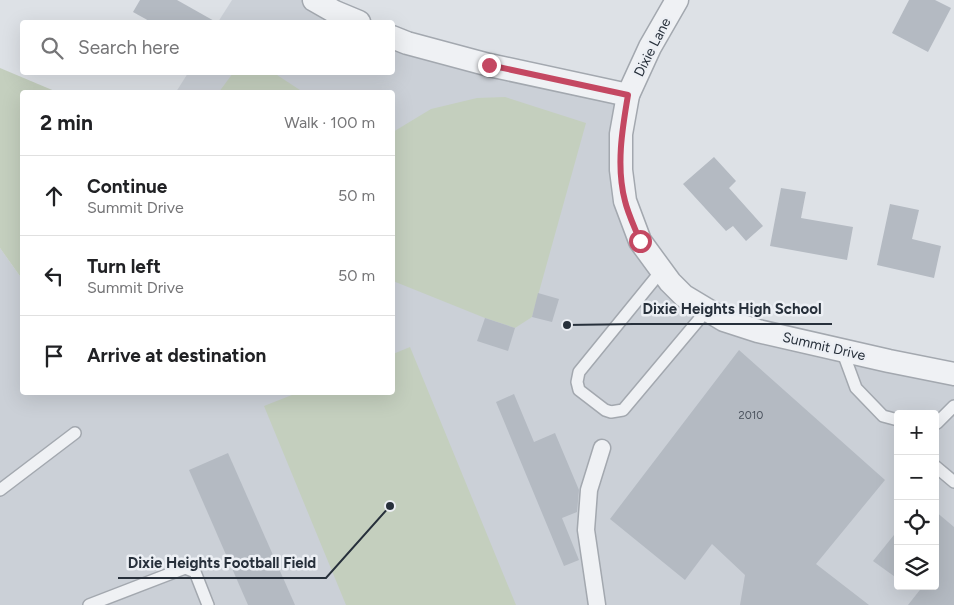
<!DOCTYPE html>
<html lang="en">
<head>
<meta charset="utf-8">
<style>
	:root { --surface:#fff; --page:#f2f2f2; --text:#202124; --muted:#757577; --line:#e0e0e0 }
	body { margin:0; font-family:Figtree,sans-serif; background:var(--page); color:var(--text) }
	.controls { position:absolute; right:15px; bottom:15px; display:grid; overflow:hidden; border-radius:5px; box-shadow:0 5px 20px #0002 }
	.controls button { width:45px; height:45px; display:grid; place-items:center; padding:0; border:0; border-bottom:1px solid var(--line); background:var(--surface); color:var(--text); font:25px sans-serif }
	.stop { position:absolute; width:15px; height:15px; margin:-11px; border:4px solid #c44862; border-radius:50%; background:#fff }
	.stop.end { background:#c44862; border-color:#fff; box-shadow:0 1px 5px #0008 }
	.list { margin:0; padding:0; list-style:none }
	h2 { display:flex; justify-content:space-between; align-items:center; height:65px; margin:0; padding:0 20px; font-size:21px }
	h2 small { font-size:16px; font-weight:400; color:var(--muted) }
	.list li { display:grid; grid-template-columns:32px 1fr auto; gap:15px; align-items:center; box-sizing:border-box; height:80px; padding:0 20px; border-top:1px solid var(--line) }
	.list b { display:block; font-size:19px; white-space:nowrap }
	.list p { margin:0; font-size:16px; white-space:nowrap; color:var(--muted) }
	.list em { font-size:16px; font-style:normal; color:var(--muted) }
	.icon { flex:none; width:28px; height:28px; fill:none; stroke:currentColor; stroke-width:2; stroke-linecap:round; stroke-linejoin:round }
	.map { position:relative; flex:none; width:954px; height:605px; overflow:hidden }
	.search { position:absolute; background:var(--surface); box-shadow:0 5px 20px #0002; left:20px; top:20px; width:375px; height:55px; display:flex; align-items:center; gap:12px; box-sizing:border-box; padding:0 18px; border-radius:5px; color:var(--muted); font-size:19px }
	.panel { position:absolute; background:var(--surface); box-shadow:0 5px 20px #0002; left:20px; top:90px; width:375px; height:305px; border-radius:5px }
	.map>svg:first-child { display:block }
	.built { fill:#cbd0d7; fill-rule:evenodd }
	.green { fill:#c4cfbe }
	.building { fill:#b4bac2 }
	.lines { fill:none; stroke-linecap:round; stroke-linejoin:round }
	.service-casing { stroke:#a3a8af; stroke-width:14 }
	.pedestrian-casing { stroke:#a3a8af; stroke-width:19 }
	.minor-casing { stroke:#a3a8af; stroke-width:25 }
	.service { stroke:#eff1f4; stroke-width:11 }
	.pedestrian { stroke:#eff1f4; stroke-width:16 }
	.minor { stroke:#eff1f4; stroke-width:22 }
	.route { stroke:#c44862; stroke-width:6 }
	.labels { text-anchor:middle; stroke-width:5; stroke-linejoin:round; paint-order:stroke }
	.number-label { font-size:11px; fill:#4a525d }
	.street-label { font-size:14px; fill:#27303b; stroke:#eceff4 }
	.leader { fill:none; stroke:#27303b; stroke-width:2 }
	.callout-dot { fill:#27303b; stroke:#eceff4; stroke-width:2 }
	.callout-label { font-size:15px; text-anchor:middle; font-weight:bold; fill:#27303b; stroke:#eceff4; stroke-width:5; stroke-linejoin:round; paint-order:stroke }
</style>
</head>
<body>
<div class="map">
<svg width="954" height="605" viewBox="0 0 954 605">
	<rect width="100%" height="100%" fill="#dde1e6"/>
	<g class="built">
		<path d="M 232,0 L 314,0 L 359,22 L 218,22 Z"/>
		<path d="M 393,37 L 628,95 L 621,134 L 640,241 L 724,320 L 954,374 L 954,605 L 0,605 L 0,248 L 22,279 L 22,392 L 392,392 L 392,92 L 176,92 L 188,73 L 392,72 ZM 898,414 L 935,414 L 935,586 L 898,586 Z"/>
	</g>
	<g class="green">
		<path d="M 0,68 L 57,92 L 22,92 L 22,279 L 0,248 Z"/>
		<path d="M 233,73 L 274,73 L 303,92 L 219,92 Z"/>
		<path d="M 505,97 L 586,123 L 532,317 L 515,328 L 485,318 L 393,281 L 393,132 L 431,109 L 477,98 Z"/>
		<path d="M 410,347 L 516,605 L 346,605 L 264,406 L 297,393 L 392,392 L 393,354 Z"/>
	</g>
	<g class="building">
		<path d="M 140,0 L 177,0 L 216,22 L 151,22 L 133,12 Z"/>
		<path d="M 909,0 L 935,0 L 951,8 L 928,52 L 892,33 Z"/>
		<path d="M 714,157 L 736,181 L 729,188 L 763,226 L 746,241 L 733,226 L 726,231 L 683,184 Z"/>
		<path d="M 781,188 L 806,192 L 801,218 L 853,227 L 847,260 L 770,246 Z"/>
		<path d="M 890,204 L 919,210 L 912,239 L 941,246 L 934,278 L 877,265 Z"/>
		<path d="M 538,293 L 559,299 L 552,322 L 532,317 Z"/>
		<path d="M 485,318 L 515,328 L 508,351 L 477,341 Z"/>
		<path d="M 739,350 L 885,480 L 816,564 L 869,605 L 740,605 L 745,575 L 712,544 L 685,580 L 610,519 Z"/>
		<path d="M 514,394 L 534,442 L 555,433 L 579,490 L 577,512 L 562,518 L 579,560 L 564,566 L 496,402 Z"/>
		<path d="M 228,453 L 295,605 L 248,605 L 189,470 Z"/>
		<path d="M 935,511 L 954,527 L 954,605 L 908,605 L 923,586 L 935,586 Z"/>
		<path d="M 898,530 L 898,579 L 873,561 Z"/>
	</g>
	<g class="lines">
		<g class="service-casing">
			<g id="service">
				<path d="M 662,270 L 579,372 L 577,382 L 579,390 L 605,410 L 611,412 L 623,410 L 707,310"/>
				<path d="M 842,350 L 856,388 L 883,416 L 898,420"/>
				<path d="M 935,423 L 937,423 L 954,406"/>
				<path d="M 935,466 L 954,482"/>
				<path d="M 0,490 L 75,433"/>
				<path d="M 89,605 L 185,568 L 195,572 L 208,605"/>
			</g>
		</g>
		<g class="pedestrian-casing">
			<path id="pedestrian" d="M 597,605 L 586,530 L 589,490 L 602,448"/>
		</g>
		<g class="minor-casing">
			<g id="minor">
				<path d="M 314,0 L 335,12 L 359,22"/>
				<path d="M 677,0 L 650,47 L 628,95 L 621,134 L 621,170 L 625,201 L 640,241 L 670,282 L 684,296 L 724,320 L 758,331 L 889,361 L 954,374"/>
				<path d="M 392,37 L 407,43 L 489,65 L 628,95"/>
			</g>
		</g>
		<use href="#service" class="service"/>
		<use href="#pedestrian" class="pedestrian"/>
		<use href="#minor" class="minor"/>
	</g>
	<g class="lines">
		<path class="route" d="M 489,65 L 628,95 C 622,130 616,167 625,201 C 628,214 635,228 640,241"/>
	</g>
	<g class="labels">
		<g class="number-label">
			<text x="751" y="419">2010</text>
		</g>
		<g class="street-label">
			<text transform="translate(652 47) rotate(-63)" y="5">Dixie Lane</text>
			<text transform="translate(824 346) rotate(13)" y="5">Summit Drive</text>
		</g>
	</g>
	<path class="leader" d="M567 325L633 324H832M390 506L326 578H118"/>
	<g class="callout-dot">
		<circle cx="567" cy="325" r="5"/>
		<circle cx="390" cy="506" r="5"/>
	</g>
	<g class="callout-label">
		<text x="732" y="314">Dixie Heights High School</text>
		<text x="222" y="568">Dixie Heights Football Field</text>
	</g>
</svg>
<div class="controls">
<button>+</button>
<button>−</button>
<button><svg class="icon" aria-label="locate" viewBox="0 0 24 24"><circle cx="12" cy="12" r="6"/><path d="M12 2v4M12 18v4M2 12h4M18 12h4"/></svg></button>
<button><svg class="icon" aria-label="layers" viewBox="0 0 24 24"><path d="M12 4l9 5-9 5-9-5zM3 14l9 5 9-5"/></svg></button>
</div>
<div class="stop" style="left:640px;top:241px"></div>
<div class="stop end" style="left:489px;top:65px"></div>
<div class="search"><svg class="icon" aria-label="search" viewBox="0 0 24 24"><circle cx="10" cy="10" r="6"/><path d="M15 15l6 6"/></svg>Search here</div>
<section class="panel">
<h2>2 min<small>Walk · 100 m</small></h2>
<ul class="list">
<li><svg class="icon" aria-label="ahead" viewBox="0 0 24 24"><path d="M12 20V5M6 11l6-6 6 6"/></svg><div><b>Continue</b><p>Summit Drive</p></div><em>50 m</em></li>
<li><svg class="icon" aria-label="left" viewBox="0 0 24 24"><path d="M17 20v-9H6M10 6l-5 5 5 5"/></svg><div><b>Turn left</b><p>Summit Drive</p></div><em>50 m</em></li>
<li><svg class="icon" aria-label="arrive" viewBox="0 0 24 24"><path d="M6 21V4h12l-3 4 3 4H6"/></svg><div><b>Arrive at destination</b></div></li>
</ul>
</section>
</div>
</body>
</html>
